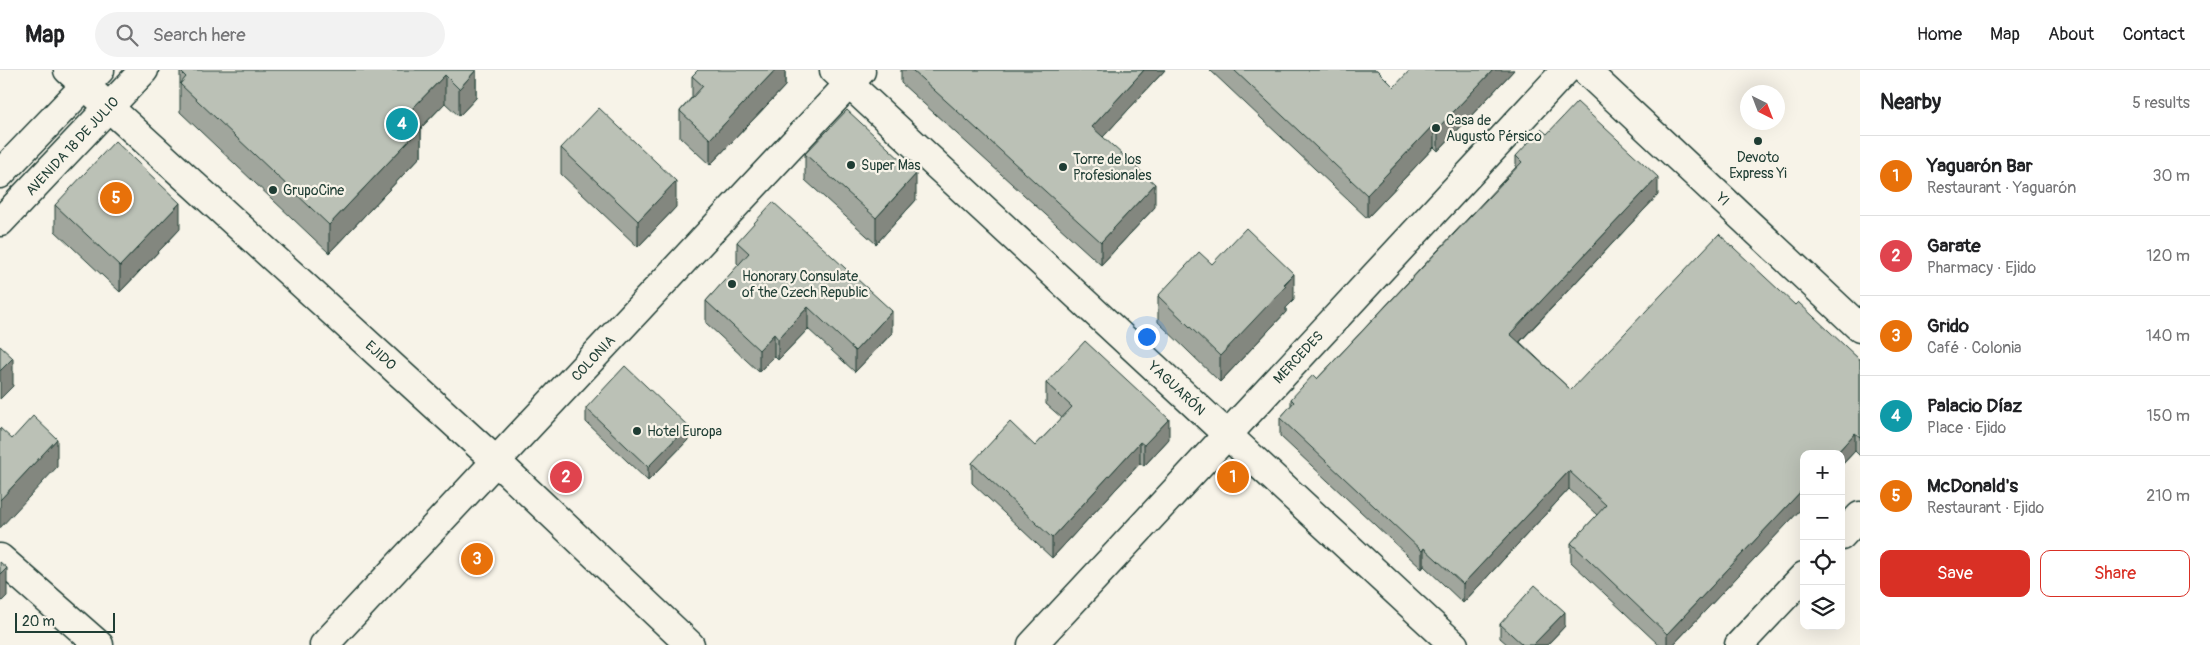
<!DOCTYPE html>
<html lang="en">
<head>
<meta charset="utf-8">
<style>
	:root { --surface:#fff; --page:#f2f2f2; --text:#202124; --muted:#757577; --line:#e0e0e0; --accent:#d93025 }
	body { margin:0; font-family:Pangolin,sans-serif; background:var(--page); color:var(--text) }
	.controls { position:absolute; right:15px; bottom:15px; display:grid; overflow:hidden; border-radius:10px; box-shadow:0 5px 20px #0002 }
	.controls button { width:45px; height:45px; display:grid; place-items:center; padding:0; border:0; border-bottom:1px solid var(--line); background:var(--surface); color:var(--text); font:25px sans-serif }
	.compass { position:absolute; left:1740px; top:15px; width:45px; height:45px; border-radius:50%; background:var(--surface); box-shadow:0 5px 20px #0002; rotate:138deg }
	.scale { position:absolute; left:15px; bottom:12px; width:100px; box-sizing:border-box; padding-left:5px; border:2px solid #1f3d34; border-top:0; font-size:14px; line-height:18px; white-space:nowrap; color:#1f3d34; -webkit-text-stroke:4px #f7f3e8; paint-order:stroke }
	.you { position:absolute; left:1146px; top:266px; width:18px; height:18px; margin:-12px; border:4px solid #fff; border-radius:50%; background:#1a73e8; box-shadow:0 0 0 8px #1a73e833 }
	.badge { display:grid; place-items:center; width:32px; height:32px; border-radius:50%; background:var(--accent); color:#fff; font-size:16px; font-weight:700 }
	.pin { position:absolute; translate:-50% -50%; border:2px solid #fff; box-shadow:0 1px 5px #0006 }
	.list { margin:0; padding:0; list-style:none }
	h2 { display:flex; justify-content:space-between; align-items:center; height:65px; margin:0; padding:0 20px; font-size:21px }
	h2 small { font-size:16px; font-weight:400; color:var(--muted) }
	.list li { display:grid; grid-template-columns:32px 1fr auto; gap:15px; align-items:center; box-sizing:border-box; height:80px; padding:0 20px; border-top:1px solid var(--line) }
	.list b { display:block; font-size:19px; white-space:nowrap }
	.list p { margin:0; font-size:16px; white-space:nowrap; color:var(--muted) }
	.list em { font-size:16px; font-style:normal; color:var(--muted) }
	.actions { display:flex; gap:10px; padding:15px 20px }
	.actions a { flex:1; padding:11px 0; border:1px solid var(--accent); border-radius:10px; text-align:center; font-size:18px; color:var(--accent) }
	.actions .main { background:var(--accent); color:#fff }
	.icon { flex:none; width:28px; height:28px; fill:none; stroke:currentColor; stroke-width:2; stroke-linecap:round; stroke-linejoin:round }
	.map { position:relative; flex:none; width:1860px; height:575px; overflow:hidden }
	header { display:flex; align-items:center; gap:30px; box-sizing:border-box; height:70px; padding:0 25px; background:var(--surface); border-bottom:1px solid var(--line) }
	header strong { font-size:24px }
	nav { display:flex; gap:28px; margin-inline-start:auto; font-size:18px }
	.search { width:350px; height:45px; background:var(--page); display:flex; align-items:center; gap:12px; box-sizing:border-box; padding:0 18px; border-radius:28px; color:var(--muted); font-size:19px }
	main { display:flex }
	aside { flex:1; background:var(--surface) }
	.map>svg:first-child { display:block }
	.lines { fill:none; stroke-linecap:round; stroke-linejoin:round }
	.minor-casing { stroke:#1f3d34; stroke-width:31 }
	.major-casing { stroke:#1f3d34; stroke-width:31 }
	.minor { stroke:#f7f3e8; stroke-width:28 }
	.major { stroke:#f7f3e8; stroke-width:28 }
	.wall { fill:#a1a69d; stroke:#1f3d34 }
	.shaded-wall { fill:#83877f; stroke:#1f3d34 }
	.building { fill:#bbc1b6; stroke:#1f3d34 }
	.poi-dot { fill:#1f3d34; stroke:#f7f3e8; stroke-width:2 }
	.labels { text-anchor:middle; stroke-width:4.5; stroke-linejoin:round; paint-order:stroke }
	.poi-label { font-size:14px; fill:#1f3d34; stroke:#f7f3e8; text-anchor:start }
	.street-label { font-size:14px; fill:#1f3d34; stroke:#f7f3e8 }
</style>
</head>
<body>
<header>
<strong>Map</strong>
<div class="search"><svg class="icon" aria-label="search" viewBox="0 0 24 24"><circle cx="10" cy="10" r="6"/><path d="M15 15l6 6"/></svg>Search here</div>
<nav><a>Home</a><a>Map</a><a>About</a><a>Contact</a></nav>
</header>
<main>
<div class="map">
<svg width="1860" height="575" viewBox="0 0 1860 575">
	<rect width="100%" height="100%" fill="#f7f3e8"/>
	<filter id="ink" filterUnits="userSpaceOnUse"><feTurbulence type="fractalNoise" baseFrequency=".02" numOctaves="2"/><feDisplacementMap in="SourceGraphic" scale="10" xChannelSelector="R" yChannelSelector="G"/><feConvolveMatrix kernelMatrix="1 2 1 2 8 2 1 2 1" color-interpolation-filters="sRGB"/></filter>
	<g filter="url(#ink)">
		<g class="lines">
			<g class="minor-casing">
				<g id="minor">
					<path d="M 68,0 L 496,391 L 690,575"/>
					<path d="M 834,0 L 1454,575"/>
					<path d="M 1585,0 L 1860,258"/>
					<path d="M 1841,466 L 1860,446"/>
					<path d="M 0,488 L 99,575"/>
					<path d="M 324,575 L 861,1"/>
					<path d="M 1032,575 L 1566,0"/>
					<path d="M 1739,575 L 1804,506"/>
				</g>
			</g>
			<g class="major-casing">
				<g id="major">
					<path d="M 0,104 L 100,0"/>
					<path d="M 0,152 L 144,0"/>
				</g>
			</g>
			<use href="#minor" class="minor"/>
			<use href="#major" class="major"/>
		</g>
		<g class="wall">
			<path d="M 476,0 L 476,28 L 459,46 L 445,33 L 421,58 L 421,86 L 329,183 L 180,42 L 180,1 Z"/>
			<path d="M 785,0 L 785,16 L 710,95 L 680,67 L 680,41 L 692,27 L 692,6 Z"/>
			<path d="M 901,0 L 1165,0 L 1103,67 L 1155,137 L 1101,195 L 901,13 Z"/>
			<path d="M 1210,0 L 1377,0 L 1394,17 L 1514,0 L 1438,81 L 1434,77 L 1367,148 Z"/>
			<path d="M 1547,64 L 1658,125 L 1520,272 L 1571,320 L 1795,235 L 1860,290 L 1860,386 L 1855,381 L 1673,575 L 1659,575 L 1571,492 L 1571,473 L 1597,445 L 1569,419 L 1463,533 L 1424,496 L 1422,499 L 1280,366 L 1280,348 L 1291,336 L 1291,329 L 1317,309 L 1516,97 L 1516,86 Z"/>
			<path d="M 561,78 L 676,137 L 638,177 L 561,104 Z"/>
			<path d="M 805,84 L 916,130 L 876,174 L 805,110 Z"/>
			<path d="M 55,135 L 180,159 L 120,222 L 55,161 Z"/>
			<path d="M 737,172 L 892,263 L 855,302 L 808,259 L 778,290 L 774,286 L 759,302 L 706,253 L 706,231 L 739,195 L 737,193 Z"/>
			<path d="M 1158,226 L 1294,230 L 1286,238 L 1286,242 L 1220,312 L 1158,252 Z"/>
			<path d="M 1046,313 L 1169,369 L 1144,396 L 1140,393 L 1052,488 L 972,413 L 972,393 L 1035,376 L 1062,348 L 1046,334 Z"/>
			<path d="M 586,338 L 688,370 L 648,411 L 586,352 Z"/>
			<path d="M 1500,554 L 1565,556 L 1547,575 L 1508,575 L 1500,568 Z"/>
		</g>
		<g class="shaded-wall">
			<path d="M 476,0 L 476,28 L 459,46 L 459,19 Z"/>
			<path d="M 775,0 L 785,0 L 785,16 L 710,95 L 710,69 Z"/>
			<path d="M 1144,0 L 1165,0 L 1092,79 L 1092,57 Z"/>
			<path d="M 1493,0 L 1514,0 L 1438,81 L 1438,58 Z"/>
			<path d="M 445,5 L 445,33 L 407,72 L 407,44 Z"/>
			<path d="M 1434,54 L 1434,77 L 1367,148 L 1367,125 Z"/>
			<path d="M 421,58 L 421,86 L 329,183 L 329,155 Z"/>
			<path d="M 916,104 L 916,130 L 876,174 L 876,148 Z"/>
			<path d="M 1658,107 L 1658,125 L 1510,282 L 1510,264 Z"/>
			<path d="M 676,111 L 676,137 L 638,177 L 638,151 Z"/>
			<path d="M 1155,114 L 1155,137 L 1101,195 L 1101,172 Z"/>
			<path d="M 180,133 L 180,159 L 120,222 L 120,196 Z"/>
			<path d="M 1294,204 L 1294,230 L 1286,238 L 1286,242 L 1220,312 L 1220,286 Z"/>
			<path d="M 808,237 L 808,259 L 778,290 L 778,269 Z"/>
			<path d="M 892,241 L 892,263 L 855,302 L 855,281 Z"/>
			<path d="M 774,264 L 774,286 L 759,302 L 759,280 Z"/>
			<path d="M 13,288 L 13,316 L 0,329 L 0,301 Z"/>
			<path d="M 1169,349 L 1169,369 L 1144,396 L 1144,375 Z"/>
			<path d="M 688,356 L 688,370 L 648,411 L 648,397 Z"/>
			<path d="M 1855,363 L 1855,381 L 1841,396 L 1841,384 L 1836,384 Z"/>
			<path d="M 57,369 L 57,397 L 0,458 L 0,430 Z"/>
			<path d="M 1140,372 L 1140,393 L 1052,488 L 1052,468 Z"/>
			<path d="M 1569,401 L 1569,419 L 1463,533 L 1463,514 Z"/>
			<path d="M 1804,418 L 1804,436 L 1673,575 L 1667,575 L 1667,564 Z"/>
			<path d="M 1424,478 L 1424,496 L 1422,499 L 1422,481 Z"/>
			<path d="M 7,498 L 7,526 L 0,533 L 0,505 Z"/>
			<path d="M 1565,542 L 1565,556 L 1547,575 L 1533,575 Z"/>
		</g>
		<g class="building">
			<path d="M 181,0 L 476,0 L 459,19 L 445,5 L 407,44 L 421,58 L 329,155 L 180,14 L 186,7 L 180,1 Z"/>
			<path d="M 698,0 L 775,0 L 710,69 L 680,41 L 703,16 L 692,6 Z"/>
			<path d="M 912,0 L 1144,0 L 1092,57 L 1155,114 L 1101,172 Z"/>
			<path d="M 1234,0 L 1377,0 L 1394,17 L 1410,0 L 1493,0 L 1438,58 L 1434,54 L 1367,125 Z"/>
			<path d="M 1577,32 L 1658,107 L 1510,264 L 1571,320 L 1719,164 L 1795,235 L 1798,232 L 1860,290 L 1860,367 L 1855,363 L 1836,384 L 1804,384 L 1804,418 L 1667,564 L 1571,473 L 1606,435 L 1569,401 L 1463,514 L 1424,478 L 1422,481 L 1280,348 L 1294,332 L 1291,329 L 1313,305 L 1317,309 L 1522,92 L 1516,86 L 1541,59 L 1547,64 Z"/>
			<path d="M 599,38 L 676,111 L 638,151 L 561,78 Z"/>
			<path d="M 847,40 L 916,104 L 876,148 L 805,84 Z"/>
			<path d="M 115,71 L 180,133 L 120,196 L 55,135 Z"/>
			<path d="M 773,132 L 892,241 L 855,281 L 808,237 L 778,269 L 774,264 L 759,280 L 706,231 L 749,183 L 737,172 Z"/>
			<path d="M 1246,158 L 1294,204 L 1284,214 L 1286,216 L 1220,286 L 1158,226 L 1199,182 L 1212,194 Z"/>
			<path d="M 1085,271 L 1169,349 L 1144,375 L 1140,372 L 1052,468 L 972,393 L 1010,352 L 1035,376 L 1072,337 L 1046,313 Z"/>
			<path d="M 0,276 L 13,288 L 0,301 Z"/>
			<path d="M 625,296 L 688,356 L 648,397 L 586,338 Z"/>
			<path d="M 33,346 L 57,369 L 0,430 L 0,358 L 12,369 Z"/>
			<path d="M 0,492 L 7,498 L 0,505 Z"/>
			<path d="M 1535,515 L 1565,542 L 1533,575 L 1523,575 L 1500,554 Z"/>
		</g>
	</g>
	<g class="poi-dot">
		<circle cx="1436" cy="58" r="5"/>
		<circle cx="1758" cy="71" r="5"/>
		<circle cx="851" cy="95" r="5"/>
		<circle cx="1063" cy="97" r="5"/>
		<circle cx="273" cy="120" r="5"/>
		<circle cx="732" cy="214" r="5"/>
		<circle cx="637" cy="361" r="5"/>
	</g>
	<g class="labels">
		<g class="poi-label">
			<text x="1446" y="55">Casa de<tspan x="1446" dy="16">Augusto Pérsico</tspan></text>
			<text x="1758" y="92" text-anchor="middle">Devoto<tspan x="1758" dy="16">Express Yi</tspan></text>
			<text x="1073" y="94">Torre de los<tspan x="1073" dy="16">Profesionales</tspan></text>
			<text x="861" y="100">Super Mas</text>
			<text x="283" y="125">GrupoCine</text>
			<text x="742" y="211">Honorary Consulate<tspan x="742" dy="16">of the Czech Republic</tspan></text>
			<text x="647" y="366">Hotel Europa</text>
		</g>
		<g class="street-label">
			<text transform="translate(72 76) rotate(-47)" y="5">AVENIDA 18 DE JULIO</text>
			<text transform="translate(1723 129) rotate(43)" y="5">YI</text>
			<text transform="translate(381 285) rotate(42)" y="5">EJIDO</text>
			<text transform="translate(1298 287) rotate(-47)" y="5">MERCEDES</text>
			<text transform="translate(593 288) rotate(-47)" y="5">COLONIA</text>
			<text transform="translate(1177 318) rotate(43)" y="5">YAGUARÓN</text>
		</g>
	</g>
</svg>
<div class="controls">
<button>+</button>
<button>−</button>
<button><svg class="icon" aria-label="locate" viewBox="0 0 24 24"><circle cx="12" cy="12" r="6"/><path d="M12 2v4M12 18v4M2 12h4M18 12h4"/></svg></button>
<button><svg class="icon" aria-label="layers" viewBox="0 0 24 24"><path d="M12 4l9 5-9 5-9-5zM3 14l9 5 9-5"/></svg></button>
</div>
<svg class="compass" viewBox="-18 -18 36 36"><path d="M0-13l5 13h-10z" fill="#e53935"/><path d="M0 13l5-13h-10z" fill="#757577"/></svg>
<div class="scale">20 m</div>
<div class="you"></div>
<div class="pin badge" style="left:1233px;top:407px;background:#e8710a">1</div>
<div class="pin badge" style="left:566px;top:407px;background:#e0444e">2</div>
<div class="pin badge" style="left:477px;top:489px;background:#e8710a">3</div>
<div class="pin badge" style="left:402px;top:54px;background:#0f9aa8">4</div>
<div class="pin badge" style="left:116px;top:128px;background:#e8710a">5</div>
</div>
<aside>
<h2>Nearby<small>5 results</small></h2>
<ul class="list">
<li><span class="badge" style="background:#e8710a">1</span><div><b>Yaguarón Bar</b><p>Restaurant · Yaguarón</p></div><em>30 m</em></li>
<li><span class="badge" style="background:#e0444e">2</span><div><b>Garate</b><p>Pharmacy · Ejido</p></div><em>120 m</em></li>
<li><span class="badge" style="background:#e8710a">3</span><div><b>Grido</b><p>Café · Colonia</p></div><em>140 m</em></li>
<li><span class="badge" style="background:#0f9aa8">4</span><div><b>Palacio Díaz</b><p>Place · Ejido</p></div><em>150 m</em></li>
<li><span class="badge" style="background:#e8710a">5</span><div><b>McDonald's</b><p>Restaurant · Ejido</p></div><em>210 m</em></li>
</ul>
<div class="actions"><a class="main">Save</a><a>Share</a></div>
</aside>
</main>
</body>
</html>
